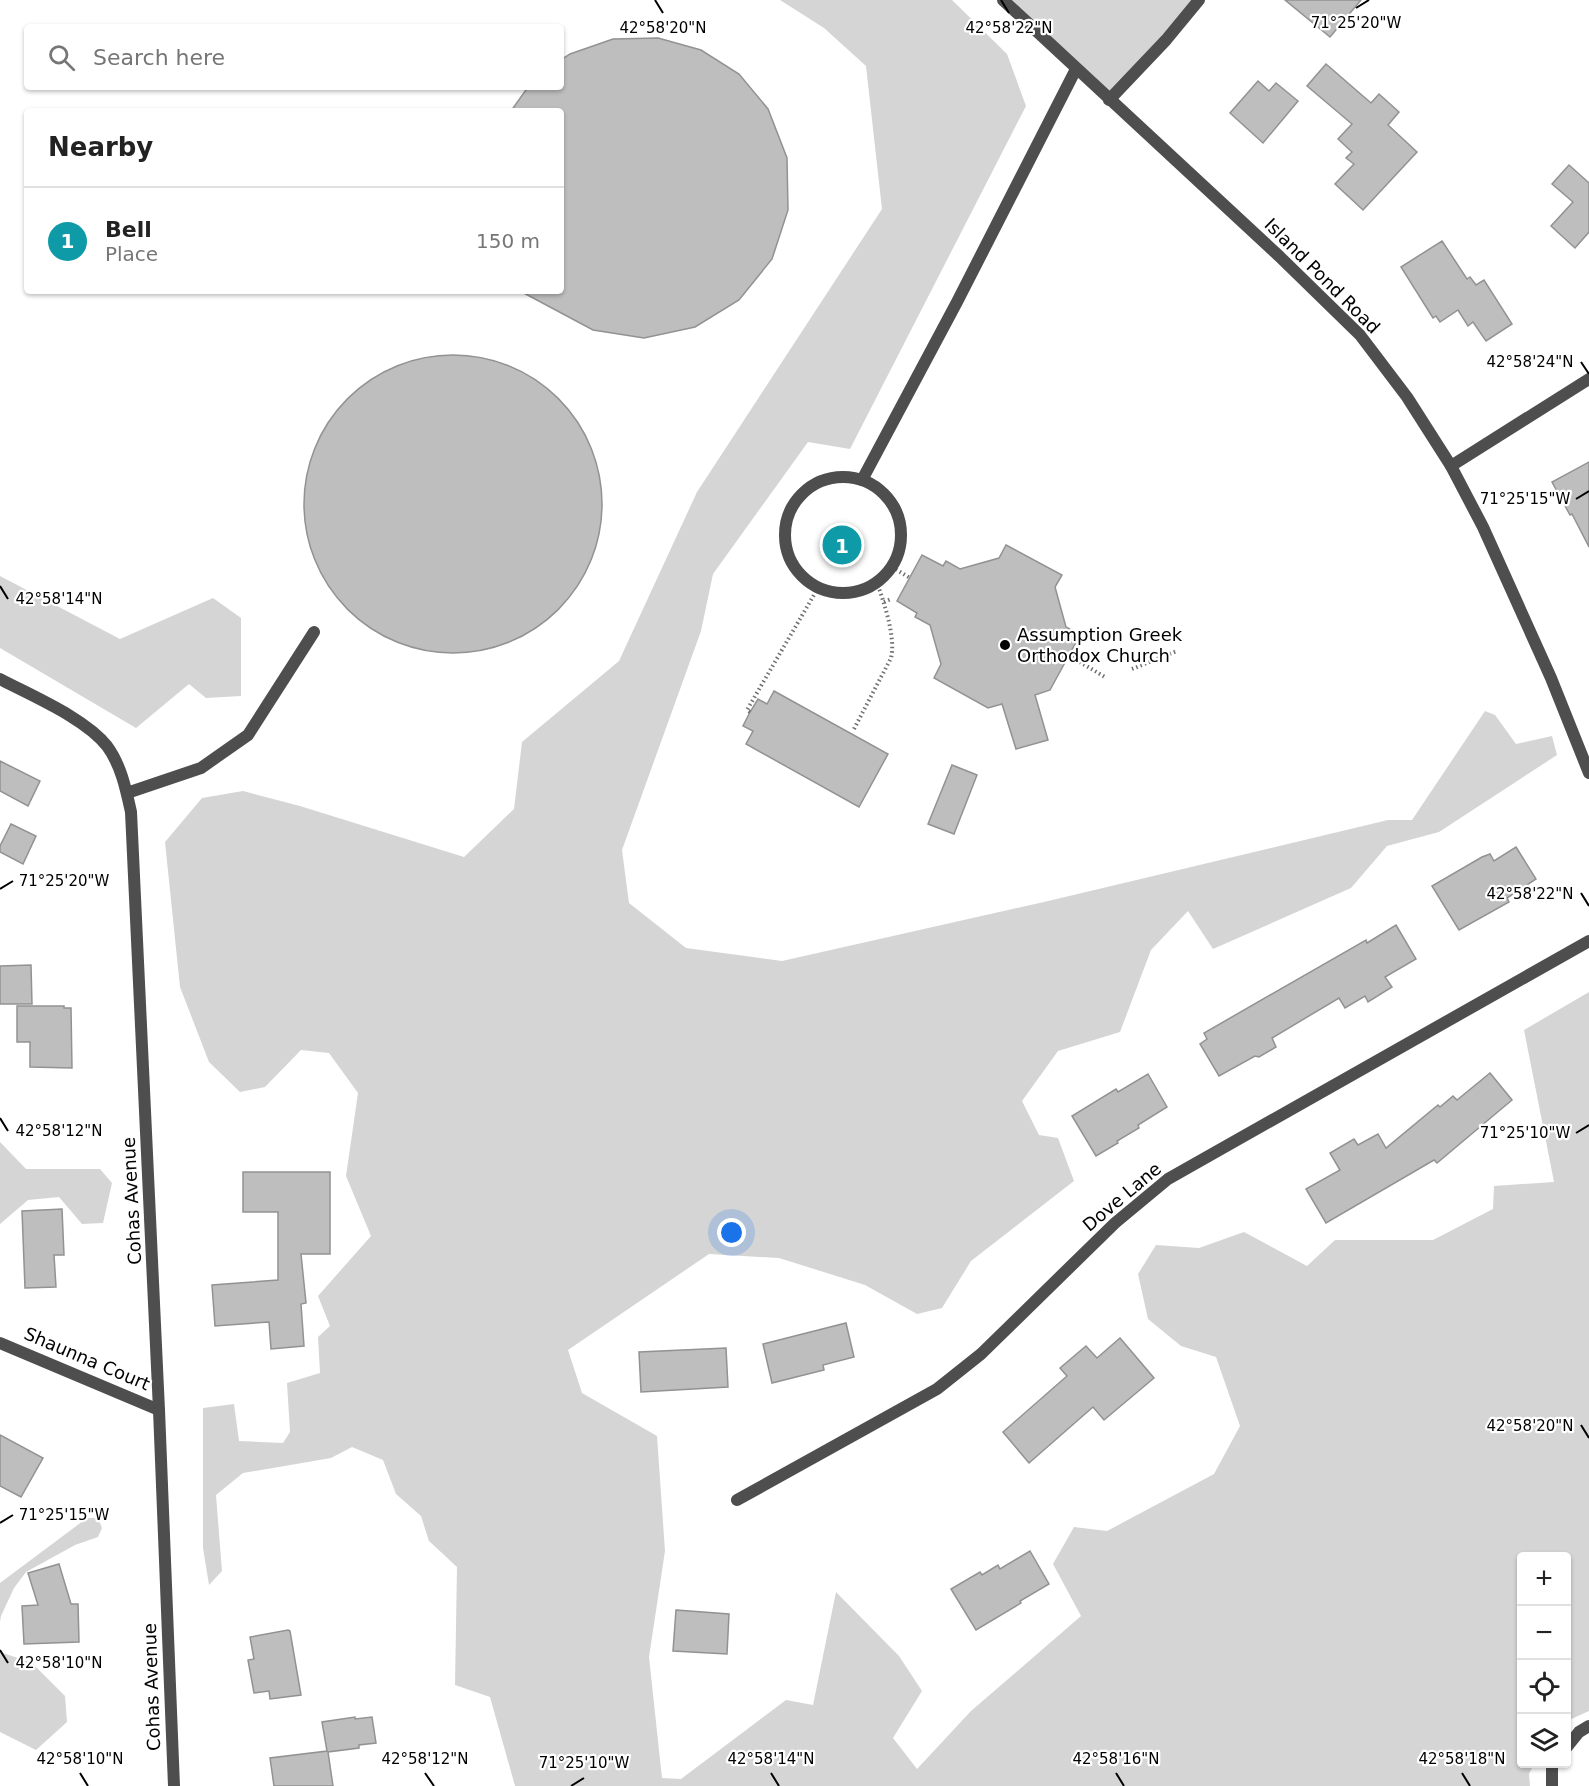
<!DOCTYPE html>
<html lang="en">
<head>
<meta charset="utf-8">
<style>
	:root { --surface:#fff; --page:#f6f6f6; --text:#222; --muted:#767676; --line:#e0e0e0; --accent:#1a73e8 }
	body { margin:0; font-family:"DejaVu Sans",sans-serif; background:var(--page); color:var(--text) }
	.controls { position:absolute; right:18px; bottom:18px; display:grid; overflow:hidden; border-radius:6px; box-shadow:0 2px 4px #0004 }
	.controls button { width:54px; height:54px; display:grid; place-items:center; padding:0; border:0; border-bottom:2px solid var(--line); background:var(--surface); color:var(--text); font:30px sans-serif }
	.you { position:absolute; left:732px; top:1233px; width:21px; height:21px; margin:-15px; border:4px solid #fff; border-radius:50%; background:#1a73e8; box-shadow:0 0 0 9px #1a73e833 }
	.badge { display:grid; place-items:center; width:39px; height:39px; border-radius:50%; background:var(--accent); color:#fff; font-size:20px; font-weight:700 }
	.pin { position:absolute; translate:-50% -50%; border:3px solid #fff; box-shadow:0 2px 6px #0006 }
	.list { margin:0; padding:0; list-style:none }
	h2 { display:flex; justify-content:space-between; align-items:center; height:78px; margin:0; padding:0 24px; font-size:26px }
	h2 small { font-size:20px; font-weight:400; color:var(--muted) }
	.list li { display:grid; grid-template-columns:39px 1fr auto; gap:18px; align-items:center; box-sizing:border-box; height:108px; padding:0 24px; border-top:2px solid var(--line) }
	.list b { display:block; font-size:22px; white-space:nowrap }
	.list p { margin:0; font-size:20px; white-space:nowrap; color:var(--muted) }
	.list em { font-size:20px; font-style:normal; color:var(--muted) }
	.icon { flex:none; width:33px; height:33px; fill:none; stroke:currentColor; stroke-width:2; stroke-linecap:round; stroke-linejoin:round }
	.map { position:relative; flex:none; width:1589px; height:1786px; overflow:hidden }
	.search { position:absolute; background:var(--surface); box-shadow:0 2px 4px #0004; left:24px; top:24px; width:540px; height:66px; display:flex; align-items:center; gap:15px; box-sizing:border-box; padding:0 21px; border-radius:6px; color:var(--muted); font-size:22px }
	.panel { position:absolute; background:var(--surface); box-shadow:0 2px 4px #0004; left:24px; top:108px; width:540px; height:186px; border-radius:6px }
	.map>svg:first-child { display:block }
	.green { fill:#d5d5d5 }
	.building { fill:#bebebe; stroke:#929292; stroke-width:1.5 }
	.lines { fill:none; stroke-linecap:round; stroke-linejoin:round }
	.path { stroke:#707070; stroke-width:4; stroke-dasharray:1.5 3; stroke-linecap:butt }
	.service { stroke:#4e4e4e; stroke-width:12 }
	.minor { stroke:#4e4e4e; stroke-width:12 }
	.tertiary { stroke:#4e4e4e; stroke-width:12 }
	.ticks { fill:none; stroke:#000; stroke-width:2 }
	.poi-dot { fill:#000; stroke:#fff; stroke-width:2 }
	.labels { text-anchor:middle; stroke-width:4.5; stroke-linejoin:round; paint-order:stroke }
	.street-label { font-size:18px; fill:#000; stroke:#fff }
	.poi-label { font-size:18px; fill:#000; stroke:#fff; text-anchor:start }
	.ticks-label { font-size:15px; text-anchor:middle; fill:#000; stroke:#fff; stroke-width:4.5; stroke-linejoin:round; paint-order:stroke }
</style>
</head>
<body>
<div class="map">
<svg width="1589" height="1786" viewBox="0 0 1589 1786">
	<rect width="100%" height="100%" fill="#fff"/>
	<g class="green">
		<path d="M 780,0 L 952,0 L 1007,54 L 1026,106 L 850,449 L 808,442 L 713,574 L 701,631 L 622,850 L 629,903 L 686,948 L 782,961 L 1044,902 L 1388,820 L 1412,820 L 1485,711 L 1495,715 L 1516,744 L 1552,736 L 1557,755 L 1439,832 L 1387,846 L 1351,888 L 1213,949 L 1188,911 L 1151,950 L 1120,1032 L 1058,1051 L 1022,1101 L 1039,1135 L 1058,1138 L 1074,1181 L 971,1261 L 942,1308 L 917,1314 L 865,1285 L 779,1258 L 709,1254 L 568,1350 L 582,1393 L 657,1436 L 665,1551 L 649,1657 L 662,1778 L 681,1779 L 786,1700 L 813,1705 L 836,1592 L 899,1656 L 922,1691 L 893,1738 L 917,1769 L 971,1711 L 1081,1616 L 1053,1564 L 1074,1527 L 1107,1531 L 1214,1474 L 1240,1426 L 1216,1357 L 1181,1346 L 1148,1319 L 1138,1274 L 1156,1245 L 1199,1248 L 1244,1232 L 1307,1266 L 1335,1240 L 1433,1240 L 1493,1209 L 1494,1186 L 1554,1182 L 1524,1030 L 1589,992 L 1589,1711 L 1567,1721 L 1566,1556 L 1522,1556 L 1522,1764 L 1534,1764 L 1529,1774 L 1530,1786 L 515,1786 L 490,1697 L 455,1685 L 457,1567 L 429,1541 L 421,1516 L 396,1494 L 383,1460 L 352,1447 L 331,1458 L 243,1473 L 216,1495 L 222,1571 L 209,1585 L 203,1548 L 203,1408 L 234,1404 L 239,1441 L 283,1443 L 290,1432 L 287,1383 L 320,1373 L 318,1337 L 330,1326 L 318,1296 L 371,1236 L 346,1176 L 358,1093 L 329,1053 L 301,1050 L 265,1087 L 240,1092 L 209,1062 L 180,987 L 165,842 L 202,798 L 243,791 L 300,806 L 464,857 L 514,809 L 522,742 L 619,661 L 697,492 L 882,209 L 866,66 L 824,28 Z"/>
		<path d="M 1003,0 L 1199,0 L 1109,100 Z"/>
		<path d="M 0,576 L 120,639 L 213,598 L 241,618 L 241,696 L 206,698 L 189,684 L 136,728 L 0,648 Z"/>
		<path d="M 0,1142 L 26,1169 L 100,1169 L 112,1183 L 103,1223 L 82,1224 L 59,1197 L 28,1200 L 0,1224 Z"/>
		<path d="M 87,1518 L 98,1518 L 102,1528 L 98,1537 L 75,1545 L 26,1572 L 14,1588 L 1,1616 L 0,1622 L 0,1583 Z"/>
		<path d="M 0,1652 L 32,1663 L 65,1696 L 67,1722 L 36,1750 L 0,1732 Z"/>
	</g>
	<g class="building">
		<path d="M 1285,0 L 1361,0 L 1330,37 Z"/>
		<path d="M 658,38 L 701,50 L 739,74 L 768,109 L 787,158 L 788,210 L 772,259 L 739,300 L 695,327 L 644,338 L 593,330 L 520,291 L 561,291 L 561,111 L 511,111 L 528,87 L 561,87 L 561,60 L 570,54 L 613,39 Z"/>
		<path d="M 1326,64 L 1371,103 L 1379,94 L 1399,112 L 1388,125 L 1417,152 L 1363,210 L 1335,184 L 1354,164 L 1346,158 L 1352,152 L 1338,139 L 1352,124 L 1307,86 Z"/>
		<path d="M 1258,81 L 1269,91 L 1276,83 L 1298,101 L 1263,143 L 1230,113 Z"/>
		<path d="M 1569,165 L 1589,183 L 1589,232 L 1575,248 L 1551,226 L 1573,202 L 1552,184 Z"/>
		<path d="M 1442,241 L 1467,279 L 1470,277 L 1476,285 L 1484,280 L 1512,324 L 1486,341 L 1473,322 L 1468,326 L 1458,310 L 1440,322 L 1436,316 L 1433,318 L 1401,267 Z"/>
		<circle cx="453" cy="504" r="149"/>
		<path d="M 1589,462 L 1589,547 L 1572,514 L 1570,515 L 1552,482 Z"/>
		<path d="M 1006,545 L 1062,575 L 1055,587 L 1066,627 L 1080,635 L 1050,690 L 1035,695 L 1048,740 L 1016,749 L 1002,704 L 988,708 L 934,678 L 941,664 L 930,625 L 915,617 L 917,613 L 897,601 L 922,555 L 943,566 L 946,561 L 960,569 L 999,558 Z"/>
		<path d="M 774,691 L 888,754 L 859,807 L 746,744 L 753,731 L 743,726 L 750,712 L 758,699 L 767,704 Z"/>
		<path d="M 0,761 L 40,781 L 28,806 L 0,791 Z"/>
		<path d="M 952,765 L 977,775 L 954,834 L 928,824 Z"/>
		<path d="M 11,824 L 36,836 L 23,864 L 0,852 L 0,846 Z"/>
		<path d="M 1516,847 L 1536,879 L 1507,898 L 1509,902 L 1459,930 L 1432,886 L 1482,857 L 1490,854 L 1494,861 Z"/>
		<path d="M 1396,925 L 1416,959 L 1385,977 L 1392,987 L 1368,1002 L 1365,996 L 1345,1008 L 1339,998 L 1272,1038 L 1276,1047 L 1259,1057 L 1255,1056 L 1219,1076 L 1200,1044 L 1207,1039 L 1204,1033 L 1366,940 L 1367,943 Z"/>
		<path d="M 31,965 L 32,1004 L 0,1004 L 0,966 Z"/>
		<path d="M 17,1006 L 64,1006 L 64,1008 L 71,1008 L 72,1068 L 30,1067 L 30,1042 L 17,1042 Z"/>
		<path d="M 1490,1073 L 1512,1100 L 1437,1163 L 1434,1160 L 1326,1223 L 1306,1189 L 1340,1170 L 1330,1153 L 1354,1139 L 1358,1145 L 1378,1134 L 1386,1148 L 1438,1105 L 1440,1107 L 1453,1096 L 1457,1100 Z"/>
		<path d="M 1148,1074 L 1167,1107 L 1138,1125 L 1139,1128 L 1117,1141 L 1118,1143 L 1096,1156 L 1072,1116 L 1116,1089 L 1118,1092 Z"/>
		<path d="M 243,1172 L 330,1172 L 330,1254 L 301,1254 L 306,1303 L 301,1304 L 304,1346 L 271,1349 L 269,1322 L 215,1326 L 212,1285 L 278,1280 L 278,1212 L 243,1212 Z"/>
		<path d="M 62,1209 L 64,1255 L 54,1255 L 56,1287 L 25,1288 L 22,1211 Z"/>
		<path d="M 846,1323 L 854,1357 L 823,1365 L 824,1370 L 772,1383 L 763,1344 Z"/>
		<path d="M 1120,1338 L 1154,1378 L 1104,1420 L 1093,1407 L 1029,1463 L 1003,1432 L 1067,1376 L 1060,1368 L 1086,1346 L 1097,1358 Z"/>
		<path d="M 726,1348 L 728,1387 L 641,1392 L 639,1352 Z"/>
		<path d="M 0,1435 L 43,1458 L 21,1497 L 0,1486 Z"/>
		<path d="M 1030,1551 L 1049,1584 L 1020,1601 L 1021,1603 L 976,1630 L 951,1589 L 980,1572 L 982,1575 L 998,1565 L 1000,1569 Z"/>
		<path d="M 59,1564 L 71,1604 L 78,1604 L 79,1642 L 24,1644 L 22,1606 L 38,1605 L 28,1573 Z"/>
		<path d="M 676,1610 L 729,1614 L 727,1654 L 673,1651 Z"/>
		<path d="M 288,1630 L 290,1631 L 301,1695 L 270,1699 L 269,1691 L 254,1693 L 248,1660 L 254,1659 L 250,1637 Z"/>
		<path d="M 355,1717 L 355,1719 L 372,1717 L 376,1743 L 359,1745 L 359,1748 L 328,1752 L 333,1786 L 274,1786 L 270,1758 L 327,1751 L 322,1722 Z"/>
	</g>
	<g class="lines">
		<g class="path">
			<path d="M 892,567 L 910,578"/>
			<path d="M 884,602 L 891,599"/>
			<path d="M 1068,655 L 1105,677"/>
			<path d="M 1132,669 L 1177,651"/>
			<path d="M 750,712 L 747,710 L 818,588"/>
			<path d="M 854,729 L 891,658 C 896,638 884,602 877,583"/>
		</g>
		<g class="service">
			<circle cx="843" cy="535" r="58"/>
			<path d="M 862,480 L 957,302 L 1076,69"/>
			<path d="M 127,793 L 201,768 L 248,735 L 314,632"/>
			<path d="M 1566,1748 L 1579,1732 L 1589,1726"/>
			<path d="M 1552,1786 L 1552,1766 L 1554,1764"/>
		</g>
		<g class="minor">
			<path d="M 1003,0 L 1279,256 L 1360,335 L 1407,397 L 1451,466 L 1483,527 L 1551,678 L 1589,773"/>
			<path d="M 1109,100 L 1166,40 L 1199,0"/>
			<path d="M 1451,466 L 1589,379"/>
			<path d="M 0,1343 L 159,1410"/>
			<path d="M 737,1500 L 937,1389 L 981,1354 L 1115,1223 L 1168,1179 L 1589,941"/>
		</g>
		<path class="tertiary" d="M 0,679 C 32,696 85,718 107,746 C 121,765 126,789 131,812 L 159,1410 L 174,1786"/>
	</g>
	<path class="ticks" d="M 655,0 L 663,13M 1001,0 L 1009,13M 1356,8 L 1369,0M 1581,362 L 1589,374M 1576,499 L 1589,491M 0,586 L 8,599M 0,889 L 13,881M 1581,893 L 1589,906M 0,1118 L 8,1131M 1576,1133 L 1589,1125M 1581,1425 L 1589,1438M 0,1523 L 13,1515M 0,1650 L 8,1663M 80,1773 L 88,1786M 425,1773 L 434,1786M 771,1773 L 779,1786M 1116,1773 L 1124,1786M 1462,1773 L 1470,1786M 571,1786 L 584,1778"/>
	<circle class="poi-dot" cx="1005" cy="645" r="6"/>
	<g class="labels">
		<g class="street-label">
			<text transform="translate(1322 276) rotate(45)" y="6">Island Pond Road</text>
			<text transform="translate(1122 1197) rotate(-40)" y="6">Dove Lane</text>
			<text transform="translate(132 1201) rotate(-93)" y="6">Cohas Avenue</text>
			<text transform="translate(87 1359) rotate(23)" y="6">Shaunna Court</text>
			<text transform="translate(152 1687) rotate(-92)" y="6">Cohas Avenue</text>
		</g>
		<g class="poi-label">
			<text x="1017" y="641">Assumption Greek<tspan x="1017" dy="21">Orthodox Church</tspan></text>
		</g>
	</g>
	<g class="ticks-label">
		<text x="1356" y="28">71°25'20"W</text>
		<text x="663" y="33">42°58'20"N</text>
		<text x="1009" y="33">42°58'22"N</text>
		<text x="1530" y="367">42°58'24"N</text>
		<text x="1525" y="504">71°25'15"W</text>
		<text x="59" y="604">42°58'14"N</text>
		<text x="64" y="886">71°25'20"W</text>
		<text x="1530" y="899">42°58'22"N</text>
		<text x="59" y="1136">42°58'12"N</text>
		<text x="1525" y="1138">71°25'10"W</text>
		<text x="1530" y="1431">42°58'20"N</text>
		<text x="64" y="1520">71°25'15"W</text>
		<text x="59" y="1668">42°58'10"N</text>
		<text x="80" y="1764">42°58'10"N</text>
		<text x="425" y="1764">42°58'12"N</text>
		<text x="771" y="1764">42°58'14"N</text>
		<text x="1116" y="1764">42°58'16"N</text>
		<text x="1462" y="1764">42°58'18"N</text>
		<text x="584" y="1768">71°25'10"W</text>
	</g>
</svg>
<div class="controls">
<button>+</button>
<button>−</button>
<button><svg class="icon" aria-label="locate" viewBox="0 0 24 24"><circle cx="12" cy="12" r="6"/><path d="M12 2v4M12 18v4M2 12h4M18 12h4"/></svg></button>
<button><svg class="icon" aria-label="layers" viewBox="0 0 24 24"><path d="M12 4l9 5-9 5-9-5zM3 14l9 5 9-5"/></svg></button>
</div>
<div class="you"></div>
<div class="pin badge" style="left:842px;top:545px;background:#0f9aa8">1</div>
<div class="search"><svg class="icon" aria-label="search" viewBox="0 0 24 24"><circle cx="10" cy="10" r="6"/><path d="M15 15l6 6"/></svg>Search here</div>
<section class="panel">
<h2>Nearby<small></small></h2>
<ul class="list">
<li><span class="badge" style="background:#0f9aa8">1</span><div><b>Bell</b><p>Place</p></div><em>150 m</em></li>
</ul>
</section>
</div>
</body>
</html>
